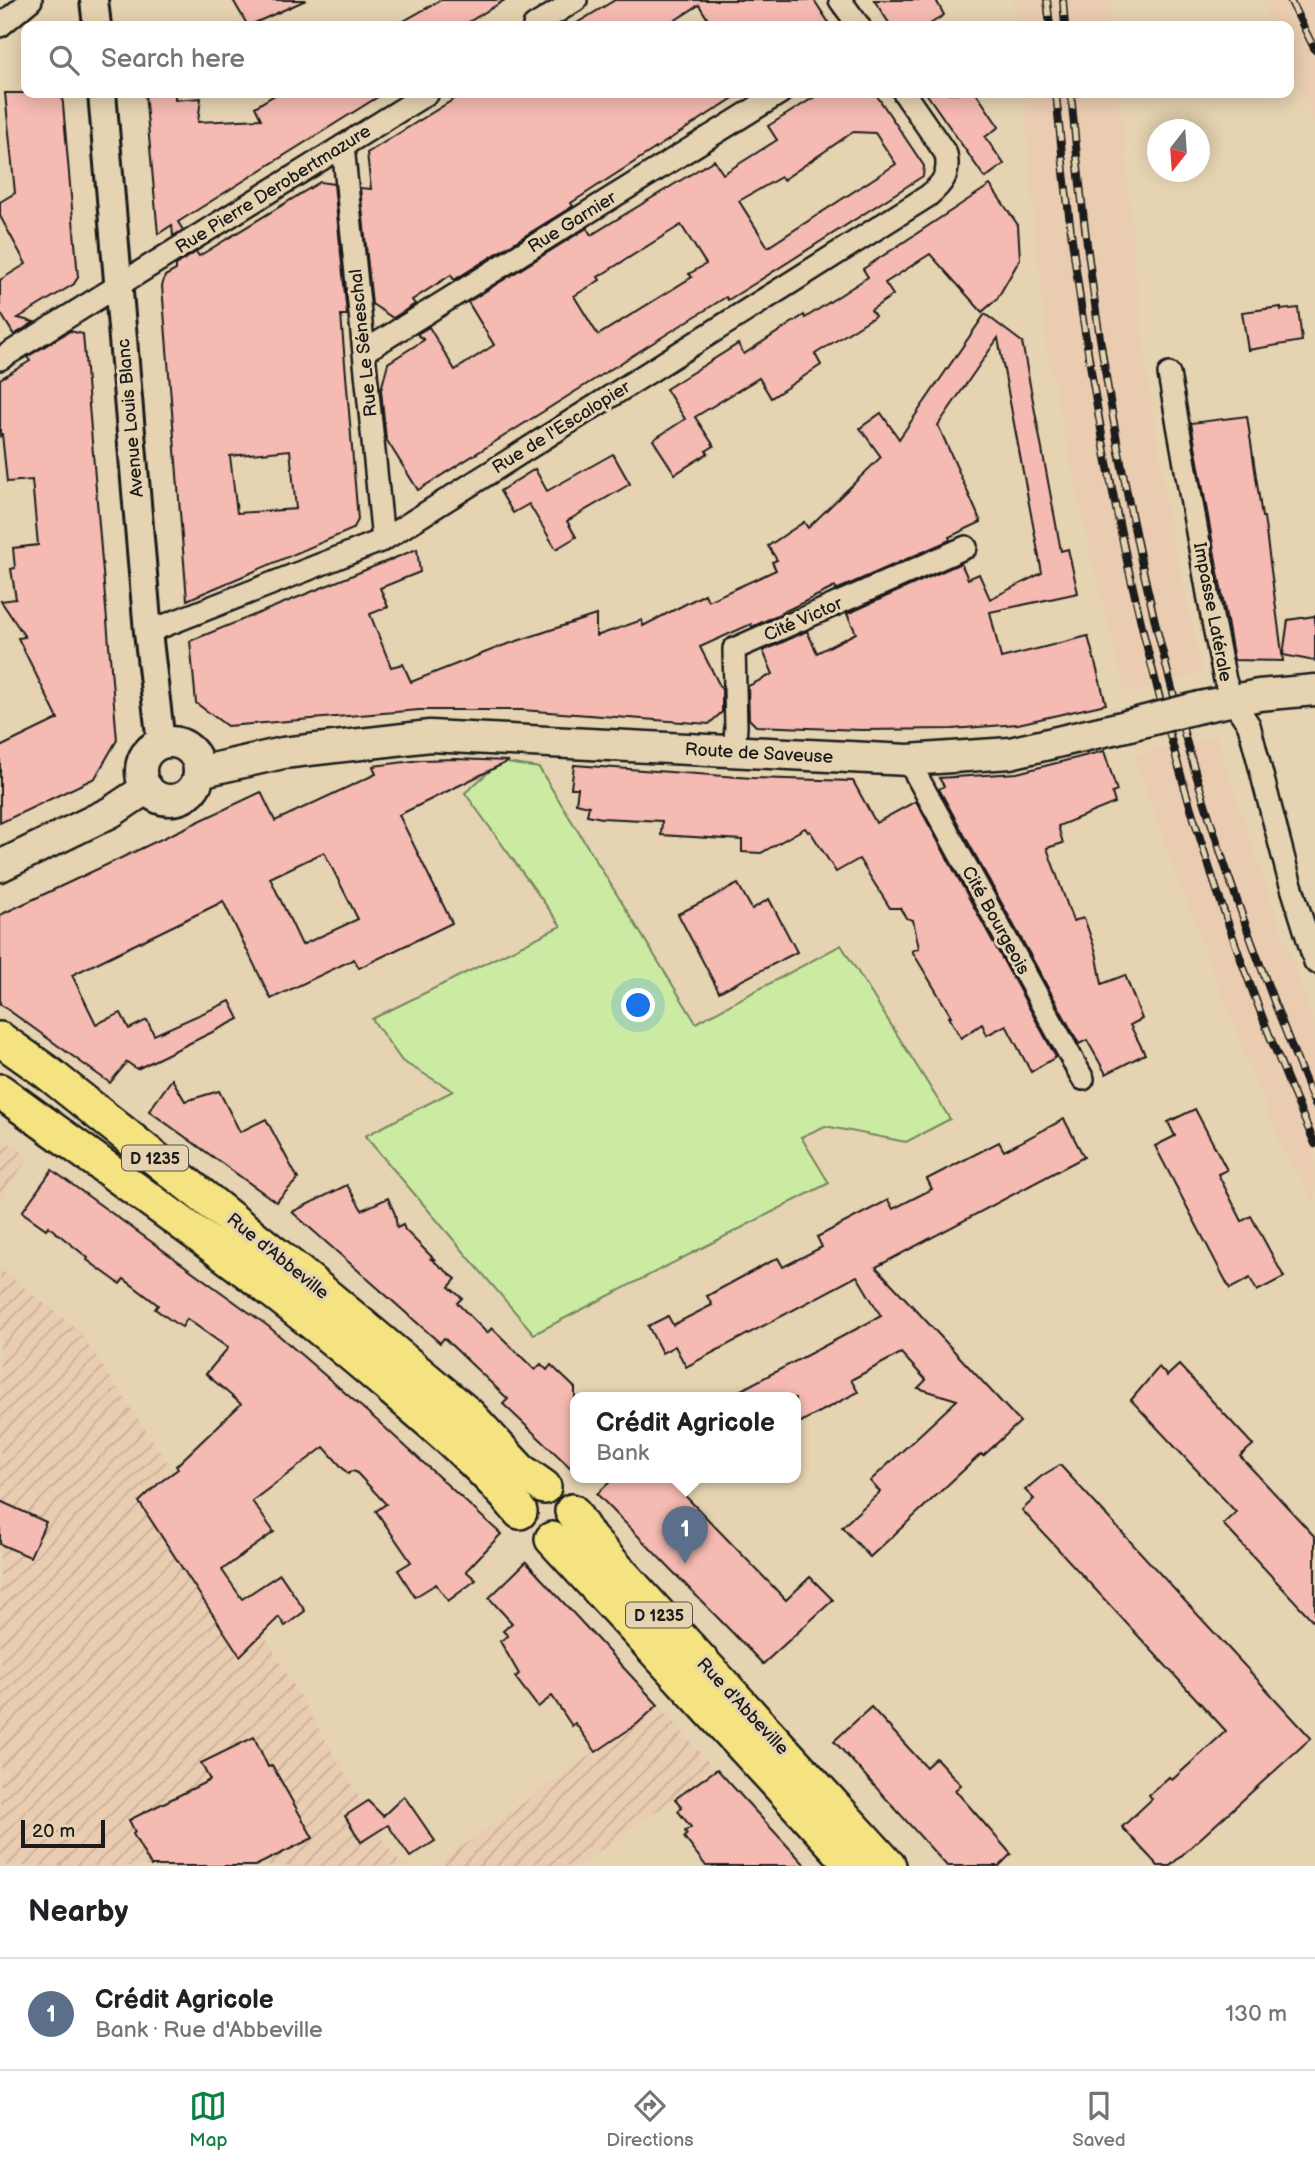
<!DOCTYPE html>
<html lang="en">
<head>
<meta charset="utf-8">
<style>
	:root { --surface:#fff; --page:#f6f6f6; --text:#202124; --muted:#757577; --line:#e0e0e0; --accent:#0b8043 }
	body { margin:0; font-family:"Balsamiq Sans",sans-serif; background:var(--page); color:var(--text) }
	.compass { position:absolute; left:1147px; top:119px; width:63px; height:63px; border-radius:50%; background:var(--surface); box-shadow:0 4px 18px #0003; rotate:197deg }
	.scale { position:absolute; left:21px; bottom:18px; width:84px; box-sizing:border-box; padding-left:7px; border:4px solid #1c1c1c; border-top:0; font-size:19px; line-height:24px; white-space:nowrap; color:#1c1c1c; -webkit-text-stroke:5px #e5d3b1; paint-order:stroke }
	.you { position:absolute; left:639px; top:1006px; width:24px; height:24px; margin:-18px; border:5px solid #fff; border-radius:50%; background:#1a73e8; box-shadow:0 0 0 10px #1a73e833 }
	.badge { display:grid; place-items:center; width:46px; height:46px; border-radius:50%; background:var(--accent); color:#fff; font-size:23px; font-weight:700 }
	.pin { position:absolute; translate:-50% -58px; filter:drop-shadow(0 2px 4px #0008) }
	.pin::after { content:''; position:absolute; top:37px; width:24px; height:21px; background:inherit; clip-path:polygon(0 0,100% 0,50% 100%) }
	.popup { position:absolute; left:570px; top:1392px; width:231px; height:91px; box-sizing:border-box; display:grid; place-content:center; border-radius:14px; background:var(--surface); filter:drop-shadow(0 2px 5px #0005); font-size:23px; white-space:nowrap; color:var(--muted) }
	.popup b { font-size:26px; color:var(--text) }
	.popup::after { content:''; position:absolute; left:50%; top:100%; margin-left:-14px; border:14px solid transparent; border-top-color:var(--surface) }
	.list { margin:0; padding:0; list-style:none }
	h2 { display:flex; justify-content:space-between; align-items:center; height:91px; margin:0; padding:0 28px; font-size:30px }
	h2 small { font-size:23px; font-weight:400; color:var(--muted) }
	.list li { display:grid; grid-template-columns:46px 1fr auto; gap:21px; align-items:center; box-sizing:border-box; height:112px; padding:0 28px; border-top:2px solid var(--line) }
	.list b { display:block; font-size:26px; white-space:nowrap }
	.list p { margin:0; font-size:23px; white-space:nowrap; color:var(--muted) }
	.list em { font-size:23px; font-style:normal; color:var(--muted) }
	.icon { flex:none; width:38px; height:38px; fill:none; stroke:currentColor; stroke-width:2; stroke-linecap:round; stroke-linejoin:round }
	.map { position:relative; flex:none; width:1315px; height:1866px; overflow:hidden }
	.search { position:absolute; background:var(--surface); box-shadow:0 4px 18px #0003; left:21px; right:21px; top:21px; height:77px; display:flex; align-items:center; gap:18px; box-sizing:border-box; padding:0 24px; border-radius:14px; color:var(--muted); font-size:26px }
	.sheet { height:203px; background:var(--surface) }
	nav { display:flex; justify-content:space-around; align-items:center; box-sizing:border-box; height:98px; border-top:2px solid var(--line); background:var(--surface); font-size:19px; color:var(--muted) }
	nav a { display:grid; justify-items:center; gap:4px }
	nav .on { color:var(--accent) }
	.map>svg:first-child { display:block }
	.built { fill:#eaccb1 }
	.industrial { fill:url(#industrial-furrows) }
	.green { fill:#cbeba2; stroke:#74845f; stroke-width:2 }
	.building { fill:#f5bab1; stroke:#1c1c1c; stroke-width:2; fill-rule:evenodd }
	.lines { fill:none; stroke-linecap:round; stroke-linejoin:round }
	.minor-casing { stroke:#1c1c1c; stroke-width:26 }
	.tertiary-casing { stroke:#1c1c1c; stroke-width:32 }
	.secondary-casing { stroke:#1c1c1c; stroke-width:35 }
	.primary-casing { stroke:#1c1c1c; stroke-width:38 }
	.minor { stroke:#e5d3b1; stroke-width:21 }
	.tertiary { stroke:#e5d3b1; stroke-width:26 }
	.secondary { stroke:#e5d3b1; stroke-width:30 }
	.primary { stroke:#f5e382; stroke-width:33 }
	.rail-casing { stroke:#1c1c1c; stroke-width:8 }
	.rail { stroke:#e5d3b1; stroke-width:5; stroke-dasharray:16; stroke-linecap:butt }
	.secondary-bridge-casing { stroke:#1c1c1c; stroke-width:35; stroke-linecap:butt }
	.secondary-bridge { stroke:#e5d3b1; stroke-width:30 }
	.labels { text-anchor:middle; stroke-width:6; stroke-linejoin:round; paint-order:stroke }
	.shield { fill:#e5d3b1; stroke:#585349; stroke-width:2 }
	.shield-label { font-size:16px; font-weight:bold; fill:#1c1c1c }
	.street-label { font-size:18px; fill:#1c1c1c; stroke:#e5d3b1 }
</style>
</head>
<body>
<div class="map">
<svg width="1315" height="1866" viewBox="0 0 1315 1866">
	<defs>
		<pattern id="industrial-furrows" width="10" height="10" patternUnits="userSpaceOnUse" patternTransform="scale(1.75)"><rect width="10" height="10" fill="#eaccb1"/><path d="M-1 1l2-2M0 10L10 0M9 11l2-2" fill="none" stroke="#c8af98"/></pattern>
	</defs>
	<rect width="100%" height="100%" fill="#e5d3b1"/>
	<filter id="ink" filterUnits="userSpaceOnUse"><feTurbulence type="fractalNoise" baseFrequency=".0143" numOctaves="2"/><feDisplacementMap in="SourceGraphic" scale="14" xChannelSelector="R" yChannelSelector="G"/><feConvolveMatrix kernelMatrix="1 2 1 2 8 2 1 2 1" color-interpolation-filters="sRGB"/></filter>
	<g filter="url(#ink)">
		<g class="built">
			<path d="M 1013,0 L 1110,0 L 1112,26 L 1016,26 Z"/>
			<path d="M 1262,0 L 1315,0 L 1315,122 L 1289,62 L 1289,26 L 1273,26 Z"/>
			<path d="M 1023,93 L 1119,93 L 1142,340 L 1167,513 L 1202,672 L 1126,693 L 1091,556 L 1047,351 Z"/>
			<path d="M 1216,736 L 1253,849 L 1315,1026 L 1315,1202 L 1281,1146 L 1171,861 L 1134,755 Z"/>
		</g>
		<g class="industrial">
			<path d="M 0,1138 L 29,1157 L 0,1200 Z"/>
			<path d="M 0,1269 L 78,1330 L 174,1472 L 137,1497 L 237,1655 L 262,1632 L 395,1859 L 411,1866 L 0,1866 Z"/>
			<path d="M 659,1706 L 715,1770 L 577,1866 L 435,1866 Z"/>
		</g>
		<path class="green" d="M 500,762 L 539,768 L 696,1023 L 841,945 L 950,1119 L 906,1142 L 825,1126 L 801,1137 L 829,1183 L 534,1334 L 365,1136 L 453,1091 L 402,1061 L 372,1019 L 561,926 L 465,793 Z"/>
		<g class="building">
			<path d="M 233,0 L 306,0 L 248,26 Z"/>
			<path d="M 441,0 L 505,0 L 462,26 L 395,26 Z"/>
			<path d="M 615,0 L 814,0 L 831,26 L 712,26 L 699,5 L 666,26 L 572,26 Z"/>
			<path d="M 874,0 L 936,0 L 944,15 L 927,26 L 891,26 Z"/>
			<path d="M 5,93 L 62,93 L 78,277 L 74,284 L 18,318 L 34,322 L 14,335 L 0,312 L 0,280 L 26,264 L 0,216 L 0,202 L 15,193 Z"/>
			<path d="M 145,93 L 175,93 L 175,100 L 201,98 L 198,122 L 261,119 L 255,107 L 278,93 L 384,93 L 178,222 L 183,230 L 173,236 L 172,225 L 158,234 Z"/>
			<path d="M 464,93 L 741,93 L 571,203 L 573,206 L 454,280 L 451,275 L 412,300 L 415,304 L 393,318 L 372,304 L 360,188 L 371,189 L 367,153 Z"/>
			<path d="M 821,93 L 875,93 L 924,166 L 923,176 L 754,284 L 728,300 L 726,297 L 418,490 L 386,439 L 381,390 L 388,363 L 424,340 L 417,334 L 429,327 L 455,370 L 494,345 L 468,302 L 587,228 L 591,235 L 714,160 L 723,174 L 777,140 L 768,126 ZM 853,132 L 875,133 L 896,164 L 768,247 L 739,201 L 781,177 L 783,180 ZM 681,225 L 706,264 L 689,274 L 692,277 L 598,335 L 574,296 L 600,280 L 598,277 Z"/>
			<path d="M 926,93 L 976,93 L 999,127 L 985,137 L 1004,164 L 985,178 Z"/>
			<path d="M 320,182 L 334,184 L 347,315 L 341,315 L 358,520 L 353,529 L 187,600 L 162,286 L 165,276 L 176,270 L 176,265 L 196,252 L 199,256 ZM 290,450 L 296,509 L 237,513 L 230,456 Z"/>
			<path d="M 990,185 L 1018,225 L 1020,259 L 997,299 L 982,312 L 930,254 L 885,283 L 893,295 L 871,310 L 875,316 L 815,354 L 821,365 L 771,398 L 759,378 L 695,417 L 714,446 L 706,451 L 708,453 L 675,474 L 653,440 L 685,419 L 666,389 L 738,344 L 744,354 L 804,315 L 805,318 L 868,277 L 863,269 Z"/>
			<path d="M 1281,307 L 1281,310 L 1298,308 L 1302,341 L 1248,350 L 1242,312 Z"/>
			<path d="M 985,314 L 1022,342 L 1061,551 L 1068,549 L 1078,593 L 990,612 L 1001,658 L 1088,636 L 1106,704 L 1018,724 L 952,729 L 861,730 L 756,726 L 749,719 L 748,686 L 773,674 L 763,651 L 807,631 L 817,653 L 856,633 L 847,614 L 961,563 L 968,579 L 979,574 L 990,599 L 1042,573 L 998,338 L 938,425 L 981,522 L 949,537 L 950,540 L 836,590 L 835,587 L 752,627 L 751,624 L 700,647 L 722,690 L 722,712 L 709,724 L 522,710 L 419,710 L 227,726 L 196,703 L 190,641 L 417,549 L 420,572 L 380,588 L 388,607 L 370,614 L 391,667 L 403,664 L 411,682 L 502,646 L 596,615 L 596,636 L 642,620 L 643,626 L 705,594 L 708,601 L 776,570 L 772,562 L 777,560 L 768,546 L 804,522 L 808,528 L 881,457 L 860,428 L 881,413 L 899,439 Z"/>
			<path d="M 70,331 L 83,334 L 117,740 L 95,778 L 0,823 L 0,747 L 58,719 L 18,638 L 25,637 L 1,601 L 16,599 L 11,569 L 15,568 L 13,548 L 38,545 L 32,480 L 7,482 L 2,434 L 0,436 L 0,379 L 30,361 L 27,357 Z"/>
			<path d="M 1247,416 L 1262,517 L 1264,517 L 1283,661 L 1234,660 L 1191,423 Z"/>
			<path d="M 613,454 L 630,484 L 567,521 L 576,537 L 556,549 L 529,504 L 513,513 L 500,491 L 535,469 L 547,491 Z"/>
			<path d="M 1315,616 L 1315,661 L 1283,655 L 1288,620 Z"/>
			<path d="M 1104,751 L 1117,791 L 1112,793 L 1115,803 L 1058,826 L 1063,843 L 1047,848 L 1073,921 L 1084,918 L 1096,952 L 1102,984 L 1125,975 L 1142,1019 L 1130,1025 L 1145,1054 L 1106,1074 L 1087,1040 L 1079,1044 L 939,789 L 944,786 L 939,778 L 1017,773 Z"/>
			<path d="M 455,759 L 509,761 L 399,815 L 452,923 L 359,968 L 354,959 L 271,999 L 223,901 L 218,904 L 72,975 L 96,1024 L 121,1013 L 129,1029 L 147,1020 L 154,1035 L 230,1001 L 239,1019 L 137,1069 L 127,1062 L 110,1083 L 0,1004 L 0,915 L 261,792 L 275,821 L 376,774 L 373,766 L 421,760 ZM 324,852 L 358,919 L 302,945 L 270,878 Z"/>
			<path d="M 574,765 L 752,778 L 853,781 L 876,823 L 916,801 L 1056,1057 L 1031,1072 L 1006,1025 L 987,1035 L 982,1024 L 961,1038 L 949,1017 L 951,1016 L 912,951 L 919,948 L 913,920 L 906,918 L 900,908 L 890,908 L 859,859 L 836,872 L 810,831 L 808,832 L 805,828 L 761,853 L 742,852 L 742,840 L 661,835 L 662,821 L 602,818 L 587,815 L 589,806 L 576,803 L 578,788 L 571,788 Z"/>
			<path d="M 738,884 L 752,909 L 769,899 L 797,952 L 719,992 L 678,914 Z"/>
			<path d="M 172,1079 L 185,1101 L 219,1091 L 240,1132 L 266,1119 L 298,1179 L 276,1202 L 149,1111 Z"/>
			<path d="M 1195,1109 L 1227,1170 L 1218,1174 L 1242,1221 L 1251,1216 L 1284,1277 L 1257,1291 L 1250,1278 L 1230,1289 L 1155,1146 L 1175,1136 L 1168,1122 Z"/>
			<path d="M 1064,1119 L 1084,1157 L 876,1267 L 1020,1422 L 983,1456 L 981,1454 L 870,1557 L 842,1527 L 880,1492 L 870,1481 L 957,1400 L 918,1388 L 926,1380 L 901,1353 L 851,1380 L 858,1392 L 795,1425 L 795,1398 L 726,1398 L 881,1316 L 857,1276 L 686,1367 L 675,1346 L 662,1353 L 648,1326 L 668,1316 L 673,1325 L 712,1305 L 707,1296 L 764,1265 L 778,1258 L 783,1267 L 822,1247 L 817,1237 L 888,1200 L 893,1209 L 932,1189 L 927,1179 L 999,1142 L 1004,1151 Z"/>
			<path d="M 52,1170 L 268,1326 L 380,1423 L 501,1534 L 466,1571 L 476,1580 L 448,1601 L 436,1584 L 415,1597 L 398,1570 L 411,1562 L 376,1511 L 386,1504 L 356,1472 L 351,1471 L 348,1474 L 324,1447 L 252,1501 L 274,1532 L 222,1570 L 242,1599 L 280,1574 L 305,1611 L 285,1626 L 279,1617 L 240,1656 L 139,1502 L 159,1483 L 178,1469 L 176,1466 L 241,1404 L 206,1374 L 228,1348 L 187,1319 L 182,1327 L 175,1323 L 155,1309 L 158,1305 L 124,1279 L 120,1284 L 87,1260 L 88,1258 L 48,1226 L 46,1229 L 22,1212 Z"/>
			<path d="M 347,1185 L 362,1210 L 388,1198 L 395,1214 L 397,1228 L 403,1225 L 405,1230 L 434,1259 L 431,1259 L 456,1279 L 449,1287 L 462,1298 L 457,1303 L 487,1333 L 492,1328 L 535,1370 L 541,1364 L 547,1370 L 551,1365 L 575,1388 L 575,1472 L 503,1404 L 508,1399 L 444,1338 L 440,1343 L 292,1212 Z"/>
			<path d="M 1179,1365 L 1253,1445 L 1240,1456 L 1315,1537 L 1315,1623 L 1223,1524 L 1236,1512 L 1131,1400 L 1159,1367 L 1167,1376 Z"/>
			<path d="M 1060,1465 L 1311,1738 L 1170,1866 L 1158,1866 L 1122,1827 L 1152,1799 L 1149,1795 L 1169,1777 L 1172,1780 L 1226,1731 L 1022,1510 L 1034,1499 L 1025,1490 L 1043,1475 Z"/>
			<path d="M 614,1478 L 668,1478 L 786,1600 L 810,1577 L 833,1600 L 763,1664 L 597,1494 Z"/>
			<path d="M 0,1501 L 46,1522 L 30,1557 L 0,1544 Z"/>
			<path d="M 526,1562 L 658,1705 L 637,1724 L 596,1752 L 575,1723 L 572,1726 L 552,1696 L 538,1707 L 515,1677 L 519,1674 L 500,1641 L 508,1636 L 503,1631 L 512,1623 L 489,1598 Z"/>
			<path d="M 871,1707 L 926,1767 L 936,1758 L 961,1785 L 955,1790 L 1011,1854 L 999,1866 L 947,1866 L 834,1741 Z"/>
			<path d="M 254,1737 L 268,1767 L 272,1765 L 313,1838 L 255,1866 L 151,1866 L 133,1834 L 135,1832 L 129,1820 L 210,1780 L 201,1763 Z"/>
			<path d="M 717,1769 L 745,1800 L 806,1866 L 706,1866 L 684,1837 L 687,1834 L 685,1831 L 691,1827 L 678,1811 L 682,1807 L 675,1799 Z"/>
			<path d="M 404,1796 L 435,1841 L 410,1857 L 388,1825 L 361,1842 L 345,1816 L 368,1801 L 383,1816 Z"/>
		</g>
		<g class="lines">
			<g class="minor-casing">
				<g id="minor">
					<path d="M 840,0 L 859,26"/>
					<path d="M 0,26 L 31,0"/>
					<path d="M 534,26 L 576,0"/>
					<path d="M 343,146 L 383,540"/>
					<path d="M 365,351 L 780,93"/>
					<path d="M 0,359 L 428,93"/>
					<path d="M 1169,374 L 1213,622 L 1225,680 L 1232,700 L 1249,725 L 1288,875 L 1315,962"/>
					<path d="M 148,632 L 383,540 L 928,196 C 943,183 950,175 946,154 L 904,93"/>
					<path d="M 734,752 L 736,727 L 734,649 L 966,547"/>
					<path d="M 908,760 L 1083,1079"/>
				</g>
			</g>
			<g class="tertiary-casing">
				<g id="tertiary">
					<path d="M 94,0 L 97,26"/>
					<path d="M 102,93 L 148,632 L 161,743"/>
				</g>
			</g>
			<g class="secondary-casing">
				<g id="secondary">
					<path d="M 1200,707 L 1259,695 L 1315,690"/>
					<circle cx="170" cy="771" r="29"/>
					<path d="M 199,772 L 283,753 L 430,736 L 908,760 L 1010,753 L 1126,726"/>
					<path d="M 0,866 L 111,812 L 147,788"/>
				</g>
			</g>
			<g class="primary-casing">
				<g id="primary">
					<path d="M 0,1039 L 48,1073 L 308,1280 L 468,1414 L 520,1470 L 544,1487"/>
					<path d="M 0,1091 C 130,1186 264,1278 386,1384 C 433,1424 481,1464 520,1512"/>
					<path d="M 572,1511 L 590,1539 L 889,1866"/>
					<path d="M 552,1539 L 853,1866"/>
				</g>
			</g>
			<use href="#minor" class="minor"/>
			<use href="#tertiary" class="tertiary"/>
			<use href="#secondary" class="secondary"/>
			<use href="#primary" class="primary"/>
			<g class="rail-casing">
				<g id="rail">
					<path d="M 1047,0 L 1050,26"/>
					<path d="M 1063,0 L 1065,26"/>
					<path d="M 1290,0 L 1315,50"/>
					<path d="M 1056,93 C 1089,454 1167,811 1315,1144"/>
					<path d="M 1071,93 C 1090,313 1127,534 1188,747 C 1223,869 1267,988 1315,1105"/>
				</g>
			</g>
			<use href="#rail" class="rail"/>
			<g class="secondary-bridge-casing">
				<path id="secondary-bridge" d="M 1126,726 L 1200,707"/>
			</g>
			<use href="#secondary-bridge" class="secondary-bridge"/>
		</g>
	</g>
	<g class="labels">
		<g class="shield">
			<rect x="122" y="1145.5" width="66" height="25" rx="5"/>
			<rect x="626" y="1602.5" width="66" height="25" rx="5"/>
		</g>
		<g class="shield-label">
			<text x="155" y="1164">D 1235</text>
			<text x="659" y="1621">D 1235</text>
		</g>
		<g class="street-label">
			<text transform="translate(273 189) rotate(-32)" y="6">Rue Pierre Derobertmazure</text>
			<text transform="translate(572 222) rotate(-32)" y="6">Rue Garnier</text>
			<text transform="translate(363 343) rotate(-96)" y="6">Rue Le Séneschal</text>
			<text transform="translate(130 418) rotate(-95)" y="6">Avenue Louis Blanc</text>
			<text transform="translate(561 427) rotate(-32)" y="6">Rue de l'Escalopier</text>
			<text transform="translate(1213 612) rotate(79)" y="6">Impasse Latérale</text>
			<text transform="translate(803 619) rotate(-24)" y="6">Cité Victor</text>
			<text transform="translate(759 753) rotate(3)" y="6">Route de Saveuse</text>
			<text transform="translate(996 920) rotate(61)" y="6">Cité Bourgeois</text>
			<text transform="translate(278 1256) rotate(39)" y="6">Rue d'Abbeville</text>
			<text transform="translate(743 1706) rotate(47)" y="6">Rue d'Abbeville</text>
		</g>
	</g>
</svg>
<svg class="compass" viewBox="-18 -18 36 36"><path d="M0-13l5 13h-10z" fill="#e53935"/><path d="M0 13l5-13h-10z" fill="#757577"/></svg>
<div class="scale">20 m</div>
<div class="you"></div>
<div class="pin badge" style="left:685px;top:1564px;background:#5c6f8a">1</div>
<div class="popup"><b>Crédit Agricole</b>Bank</div>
<div class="search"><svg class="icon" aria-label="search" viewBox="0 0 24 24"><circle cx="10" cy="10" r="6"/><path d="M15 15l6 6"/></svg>Search here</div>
</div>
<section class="sheet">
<h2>Nearby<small></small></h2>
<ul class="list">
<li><span class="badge" style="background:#5c6f8a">1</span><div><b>Crédit Agricole</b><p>Bank · Rue d'Abbeville</p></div><em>130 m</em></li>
</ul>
</section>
<nav>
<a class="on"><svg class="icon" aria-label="map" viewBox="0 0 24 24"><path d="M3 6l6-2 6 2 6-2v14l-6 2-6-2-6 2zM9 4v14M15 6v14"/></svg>Map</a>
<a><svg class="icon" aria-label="directions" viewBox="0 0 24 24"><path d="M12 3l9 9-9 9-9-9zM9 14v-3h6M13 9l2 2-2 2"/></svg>Directions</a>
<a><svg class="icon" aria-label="saved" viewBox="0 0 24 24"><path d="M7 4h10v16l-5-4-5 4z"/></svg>Saved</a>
</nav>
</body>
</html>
